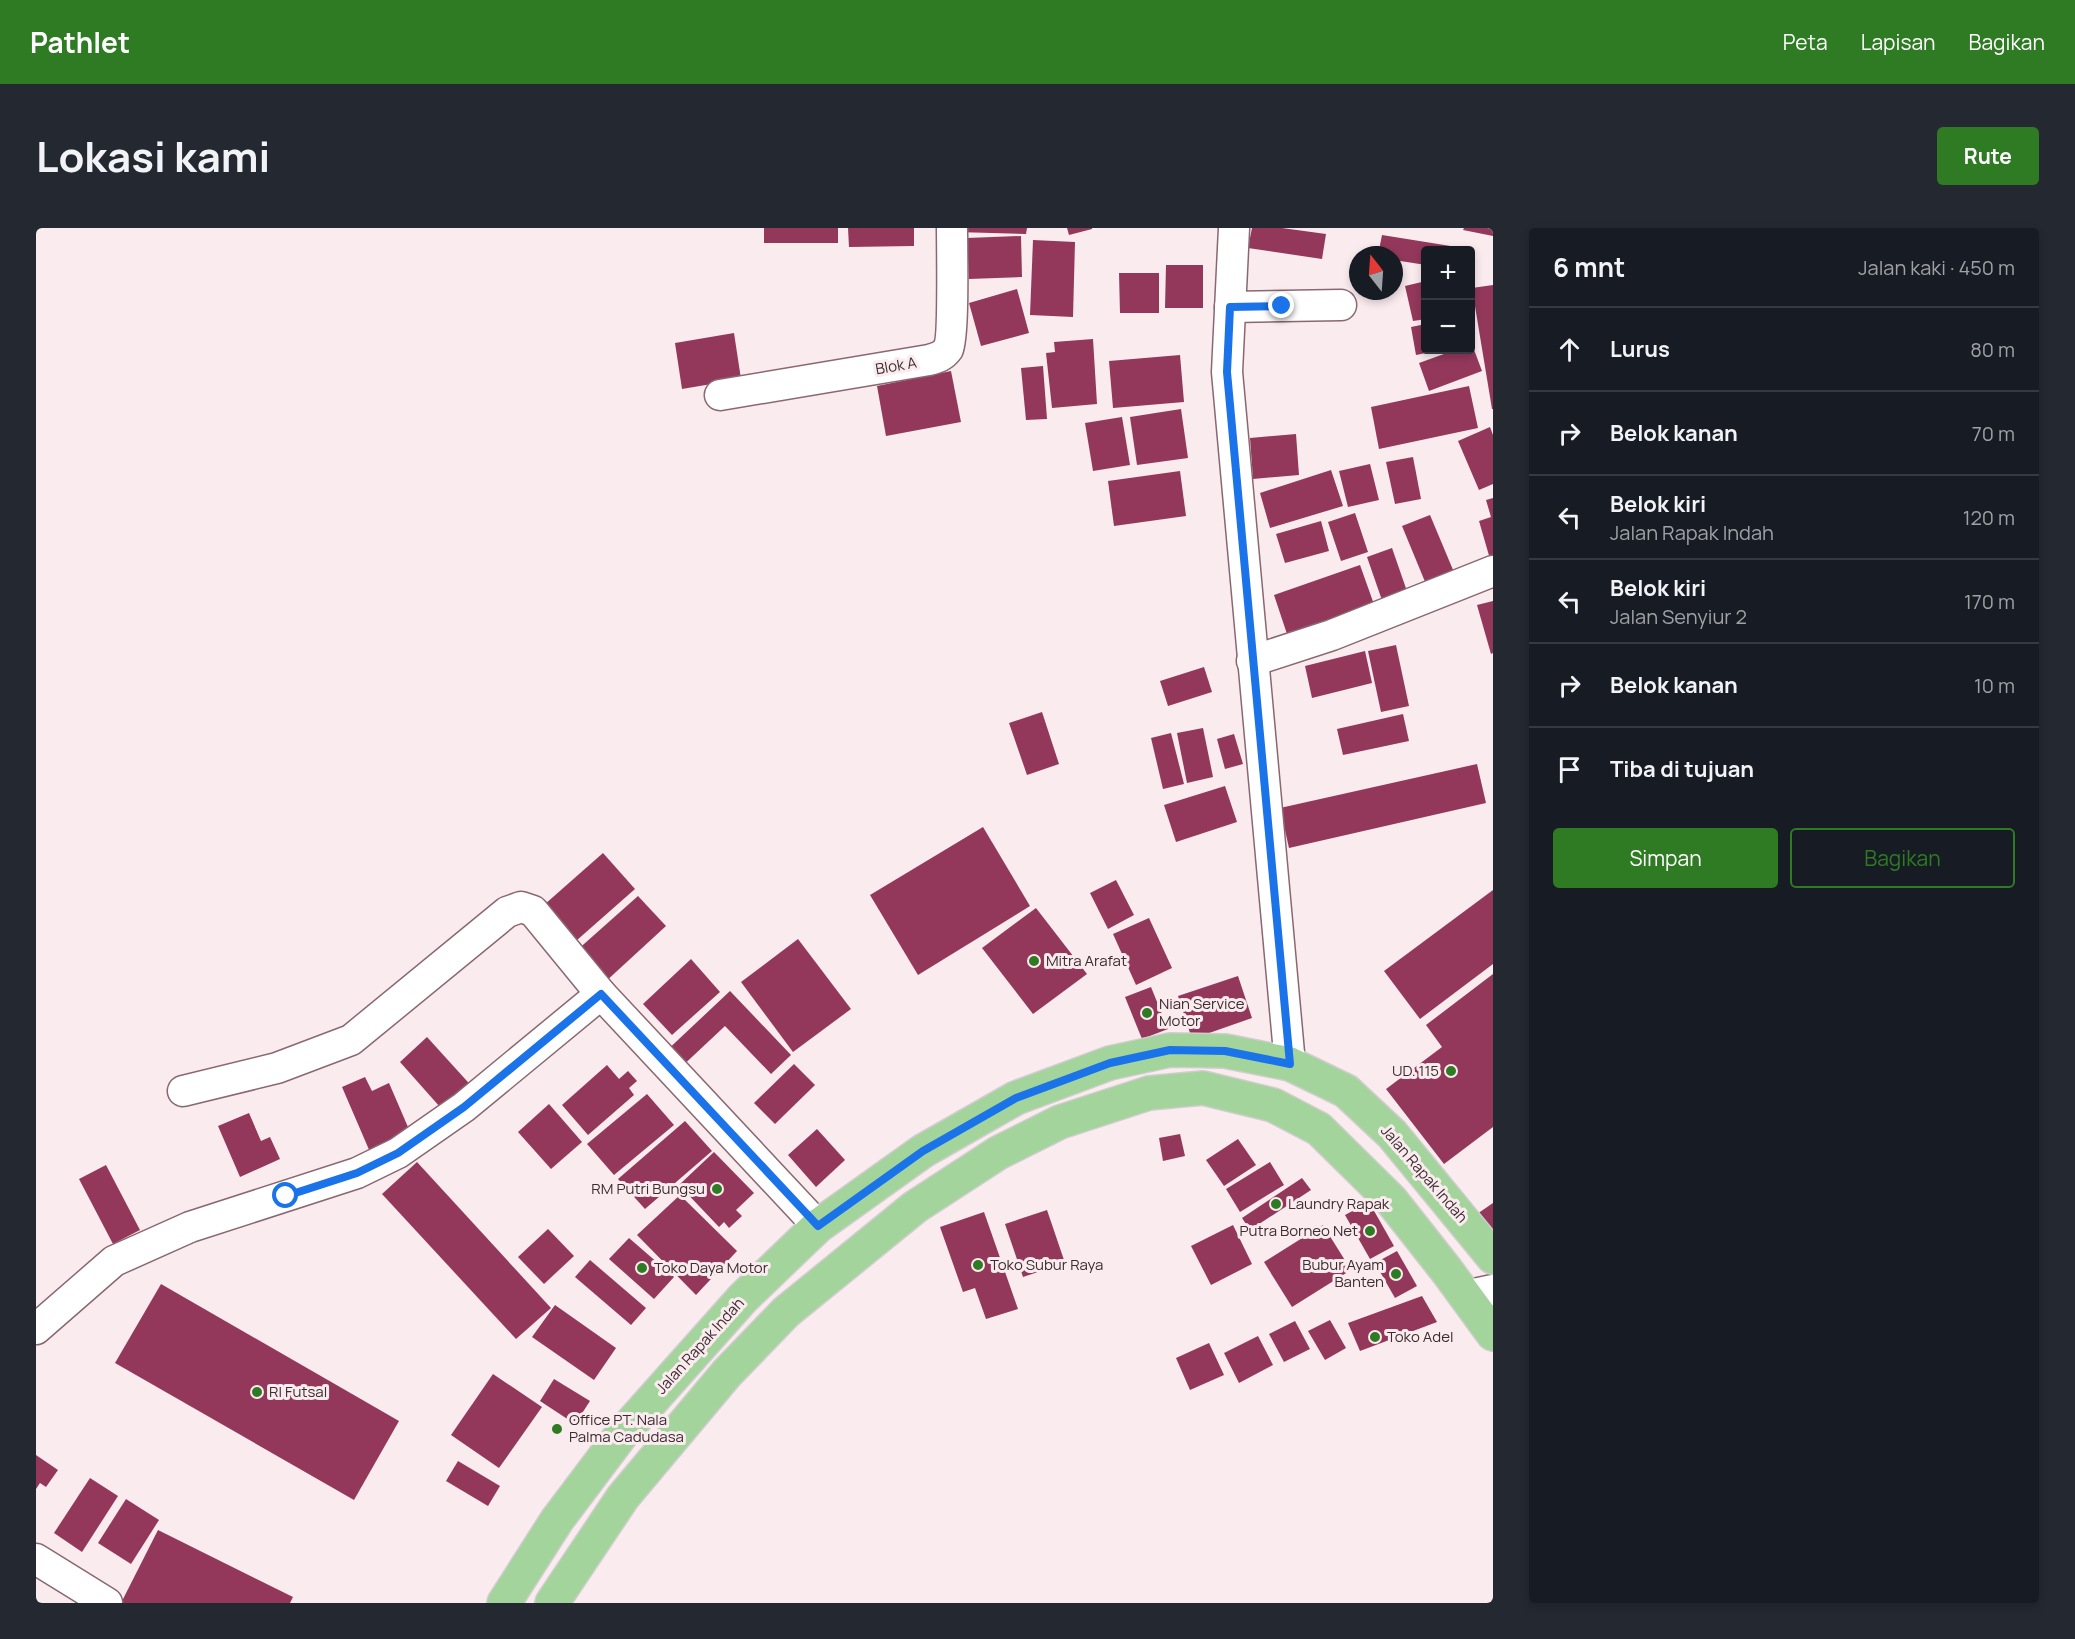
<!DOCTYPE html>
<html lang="id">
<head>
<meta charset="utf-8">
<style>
	:root { --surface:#171b24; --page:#242831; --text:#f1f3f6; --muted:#9ea1a6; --line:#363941; --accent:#2e7b23 }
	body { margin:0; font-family:Manrope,sans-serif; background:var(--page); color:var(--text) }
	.controls { position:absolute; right:18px; top:18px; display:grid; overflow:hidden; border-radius:6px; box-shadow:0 3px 9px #0003 }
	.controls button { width:54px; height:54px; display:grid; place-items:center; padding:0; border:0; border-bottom:2px solid var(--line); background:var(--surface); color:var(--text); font:30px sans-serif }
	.compass { position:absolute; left:1313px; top:18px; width:54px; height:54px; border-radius:50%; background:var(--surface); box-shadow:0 3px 9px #0003; rotate:343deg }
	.stop { position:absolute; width:18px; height:18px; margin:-14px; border:4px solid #1a73e8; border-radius:50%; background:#fff }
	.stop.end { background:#1a73e8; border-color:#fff; box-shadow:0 2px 6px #0008 }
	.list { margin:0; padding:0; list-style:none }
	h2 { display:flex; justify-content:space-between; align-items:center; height:78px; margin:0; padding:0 24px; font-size:26px }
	h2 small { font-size:20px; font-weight:400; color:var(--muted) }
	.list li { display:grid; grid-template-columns:39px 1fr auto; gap:18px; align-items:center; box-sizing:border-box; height:84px; padding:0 24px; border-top:2px solid var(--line) }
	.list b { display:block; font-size:22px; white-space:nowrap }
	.list p { margin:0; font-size:20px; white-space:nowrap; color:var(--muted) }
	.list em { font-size:20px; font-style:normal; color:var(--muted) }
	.actions { display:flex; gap:12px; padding:18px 24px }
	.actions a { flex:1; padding:14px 0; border:2px solid var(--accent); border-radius:6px; text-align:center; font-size:21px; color:var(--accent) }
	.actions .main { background:var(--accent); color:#fff }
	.icon { flex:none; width:33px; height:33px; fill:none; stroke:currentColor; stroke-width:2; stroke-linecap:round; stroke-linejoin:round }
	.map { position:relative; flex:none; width:1457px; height:1375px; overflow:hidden; border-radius:6px }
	header { display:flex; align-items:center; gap:36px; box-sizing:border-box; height:84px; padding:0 30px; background:var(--accent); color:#fff }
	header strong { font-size:28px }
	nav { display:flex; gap:33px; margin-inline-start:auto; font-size:21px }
	.intro { display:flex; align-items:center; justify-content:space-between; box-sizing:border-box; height:144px; padding:0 36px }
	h1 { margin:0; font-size:42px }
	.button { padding:15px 27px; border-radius:6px; background:var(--accent); color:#fff; font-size:21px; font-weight:700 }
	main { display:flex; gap:36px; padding:0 36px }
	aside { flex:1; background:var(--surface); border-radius:6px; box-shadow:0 3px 9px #0003 }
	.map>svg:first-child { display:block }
	.building { fill:#93385b }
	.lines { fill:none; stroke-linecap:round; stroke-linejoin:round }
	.minor-casing { stroke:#896871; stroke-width:33 }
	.major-casing { stroke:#d0cdce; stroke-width:36 }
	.minor { stroke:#fff; stroke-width:30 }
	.major { stroke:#a2d49b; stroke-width:33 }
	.route { stroke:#1a73e8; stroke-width:8 }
	.poi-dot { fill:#2e7b23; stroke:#faebef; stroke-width:2 }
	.labels { text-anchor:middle; stroke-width:6; stroke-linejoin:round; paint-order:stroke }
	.street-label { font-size:15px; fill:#3b2d31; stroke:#faebef }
	.poi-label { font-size:15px; fill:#3b2d31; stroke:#faebef; text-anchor:start }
</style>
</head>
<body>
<header>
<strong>Pathlet</strong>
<nav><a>Peta</a><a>Lapisan</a><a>Bagikan</a></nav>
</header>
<div class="intro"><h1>Lokasi kami</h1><a class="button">Rute</a></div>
<main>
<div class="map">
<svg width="1457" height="1375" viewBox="0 0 1457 1375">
	<rect width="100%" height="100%" fill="#faebef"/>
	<g class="building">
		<rect x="728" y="0" width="74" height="15"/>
		<path d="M 812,0 L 878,0 L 878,18 L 813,19 Z"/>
		<path d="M 920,0 L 991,0 L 990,6 L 920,4 Z"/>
		<path d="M 1031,0 L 1056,0 L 1056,1 L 1033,7 Z"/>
		<path d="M 1216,0 L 1246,0 L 1290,6 L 1286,31 L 1212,20 Z"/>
		<path d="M 1428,0 L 1457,0 L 1457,8 L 1427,2 Z"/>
		<path d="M 1346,7 L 1427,20 L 1427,22 L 1390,22 L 1390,37 L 1358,32 L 1358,27 L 1342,27 Z"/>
		<path d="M 985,8 L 986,49 L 933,51 L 931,10 Z"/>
		<path d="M 997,12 L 1039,14 L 1037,89 L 994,87 Z"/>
		<path d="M 1130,37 L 1167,37 L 1167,80 L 1129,80 Z"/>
		<path d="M 1083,45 L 1123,45 L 1123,85 L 1084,85 Z"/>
		<path d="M 1390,53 L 1390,91 L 1377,93 L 1369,58 Z"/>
		<path d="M 1457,57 L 1457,181 L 1456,181 L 1436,60 Z"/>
		<path d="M 981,61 L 993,105 L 945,118 L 933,75 Z"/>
		<path d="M 1390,96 L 1390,122 L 1400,123 L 1380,127 L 1375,99 Z"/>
		<path d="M 698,105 L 705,151 L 646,161 L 639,115 Z"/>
		<path d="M 1057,111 L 1061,176 L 1016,180 L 1010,125 L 1019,124 L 1018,114 Z"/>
		<path d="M 1434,111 L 1446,143 L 1393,163 L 1383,135 L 1419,122 L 1434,122 Z"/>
		<path d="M 1144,127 L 1148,174 L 1077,180 L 1073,133 Z"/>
		<path d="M 1007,138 L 1011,191 L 990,192 L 985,140 Z"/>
		<path d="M 915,143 L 925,194 L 850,208 L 841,158 Z"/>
		<path d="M 1433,158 L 1442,200 L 1343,221 L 1335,179 Z"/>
		<path d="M 1145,181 L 1152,230 L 1101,237 L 1094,189 Z"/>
		<path d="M 1086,189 L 1094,237 L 1057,243 L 1049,195 Z"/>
		<path d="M 1454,199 L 1457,207 L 1457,256 L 1443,262 L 1422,213 Z"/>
		<path d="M 1260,206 L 1263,247 L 1217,251 L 1214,210 Z"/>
		<path d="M 1377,229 L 1385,271 L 1359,276 L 1350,234 Z"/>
		<path d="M 1334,236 L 1343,272 L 1312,279 L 1303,243 Z"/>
		<path d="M 1295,242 L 1307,278 L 1234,300 L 1224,265 Z"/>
		<path d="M 1144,243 L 1150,288 L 1078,298 L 1072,253 Z"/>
		<path d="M 1457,270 L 1457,330 L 1454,331 L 1443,293 L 1455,289 L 1450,272 Z"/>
		<path d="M 1319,285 L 1332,324 L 1305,333 L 1292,294 Z"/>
		<path d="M 1394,287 L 1420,349 L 1392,361 L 1366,298 Z"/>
		<path d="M 1285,293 L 1293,323 L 1249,335 L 1240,306 Z"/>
		<path d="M 1356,320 L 1373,369 L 1348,378 L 1331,329 Z"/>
		<path d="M 1324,337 L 1340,382 L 1253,412 L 1238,367 Z"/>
		<path d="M 1457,373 L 1457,425 L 1455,426 L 1441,377 Z"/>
		<path d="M 1360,417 L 1373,478 L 1345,484 L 1332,423 Z"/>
		<path d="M 1329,423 L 1336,455 L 1276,470 L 1269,438 Z"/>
		<path d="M 1168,439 L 1176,464 L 1132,478 L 1124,453 Z"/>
		<path d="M 1006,484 L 1023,536 L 991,547 L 973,495 Z"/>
		<path d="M 1367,486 L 1373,513 L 1307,527 L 1301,501 Z"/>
		<path d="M 1167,500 L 1177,549 L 1151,555 L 1141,505 Z"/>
		<path d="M 1135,505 L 1148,556 L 1127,561 L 1115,510 Z"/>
		<path d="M 1198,506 L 1207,536 L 1189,541 L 1181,511 Z"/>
		<path d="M 1441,536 L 1450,575 L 1253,620 L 1244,580 Z"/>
		<path d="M 1189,558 L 1201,594 L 1140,614 L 1128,577 Z"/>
		<path d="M 947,599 L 994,678 L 882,747 L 834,667 Z"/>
		<path d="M 567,625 L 599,661 L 532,720 L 500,684 Z"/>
		<path d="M 1080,652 L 1098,687 L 1072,701 L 1054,665 Z"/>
		<path d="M 1457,662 L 1457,736 L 1384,791 L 1348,743 Z"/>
		<path d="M 602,668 L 630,698 L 568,755 L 539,724 Z"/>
		<path d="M 1000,680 L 1051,746 L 997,786 L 946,720 Z"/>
		<path d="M 1113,690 L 1136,740 L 1100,757 L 1077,706 Z"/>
		<path d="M 762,711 L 815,781 L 757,824 L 705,754 Z"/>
		<path d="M 655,731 L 684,764 L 636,807 L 607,776 Z"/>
		<path d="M 1457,746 L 1457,899 L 1408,936 L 1350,861 L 1406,819 L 1390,797 Z"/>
		<path d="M 1202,748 L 1216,790 L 1156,811 L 1142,768 Z"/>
		<path d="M 1115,759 L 1132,801 L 1106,811 L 1089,769 Z"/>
		<path d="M 694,763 L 755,827 L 735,846 L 689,798 L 641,843 L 626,827 Z"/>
		<path d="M 391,809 L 440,863 L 412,888 L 364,834 Z"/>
		<path d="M 758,836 L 779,857 L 739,896 L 718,875 Z"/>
		<path d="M 571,837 L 583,851 L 592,843 L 601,853 L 593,860 L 598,867 L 552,907 L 526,877 Z"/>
		<path d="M 329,849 L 336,863 L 353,855 L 375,906 L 334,924 L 306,859 Z"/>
		<path d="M 611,866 L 638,897 L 578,947 L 551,916 Z"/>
		<path d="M 513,876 L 546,914 L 515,941 L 482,904 Z"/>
		<path d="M 213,885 L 225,913 L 234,909 L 244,931 L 204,949 L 182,898 Z"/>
		<path d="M 649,893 L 676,923 L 609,981 L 582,951 Z"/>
		<path d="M 781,901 L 809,932 L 780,959 L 752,927 Z"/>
		<path d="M 1144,906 L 1149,928 L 1127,933 L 1123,910 Z"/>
		<path d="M 1202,911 L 1220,937 L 1188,958 L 1170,932 Z"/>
		<path d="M 678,924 L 718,965 L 700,982 L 706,988 L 693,1000 L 688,994 L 683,999 L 643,957 Z"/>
		<path d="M 381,934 L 515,1080 L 480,1111 L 346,966 Z"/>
		<path d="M 1234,934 L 1248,957 L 1204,984 L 1190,961 Z"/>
		<path d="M 70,937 L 104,1002 L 77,1016 L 43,951 Z"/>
		<path d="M 1266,950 L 1275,962 L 1214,1002 L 1206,990 Z"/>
		<path d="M 644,967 L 701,1023 L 660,1067 L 601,1007 Z"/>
		<path d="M 1333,974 L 1358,1018 L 1334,1031 L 1309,987 Z"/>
		<path d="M 1457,975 L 1457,1009 L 1441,986 Z"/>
		<path d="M 1011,982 L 1029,1035 L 987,1049 L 969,996 Z"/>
		<path d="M 948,984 L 982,1081 L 950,1091 L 939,1060 L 927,1064 L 904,999 Z"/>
		<path d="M 1197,997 L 1216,1036 L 1175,1057 L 1155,1018 Z"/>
		<path d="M 1287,997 L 1315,1042 L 1256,1079 L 1228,1034 Z"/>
		<path d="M 512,1001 L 538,1028 L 508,1056 L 482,1029 Z"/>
		<path d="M 593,1010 L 638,1049 L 618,1071 L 573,1031 Z"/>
		<path d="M 1361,1023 L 1381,1058 L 1359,1070 L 1339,1035 Z"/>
		<path d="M 554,1032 L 610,1080 L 595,1097 L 539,1049 Z"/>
		<path d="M 125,1056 L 363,1193 L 318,1272 L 79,1135 Z"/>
		<path d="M 1386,1068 L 1401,1094 L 1324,1123 L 1312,1095 Z"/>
		<path d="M 519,1077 L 580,1120 L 558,1152 L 496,1109 Z"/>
		<path d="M 1294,1092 L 1310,1120 L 1289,1132 L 1272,1103 Z"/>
		<path d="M 1259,1093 L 1274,1121 L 1248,1134 L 1233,1106 Z"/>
		<path d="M 1222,1108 L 1237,1137 L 1203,1155 L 1188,1125 Z"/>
		<path d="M 1173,1115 L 1188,1147 L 1154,1162 L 1140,1130 Z"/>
		<path d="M 457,1146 L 506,1179 L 463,1240 L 415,1207 Z"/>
		<path d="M 518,1151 L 554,1173 L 539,1196 L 504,1173 Z"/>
		<path d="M 0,1227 L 22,1242 L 10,1259 L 4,1255 L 0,1261 Z"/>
		<path d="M 422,1233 L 464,1258 L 452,1278 L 410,1253 Z"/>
		<path d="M 54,1250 L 82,1268 L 46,1324 L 18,1305 Z"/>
		<path d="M 90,1271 L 123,1292 L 95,1336 L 62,1315 Z"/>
		<path d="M 122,1302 L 257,1369 L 254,1375 L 85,1375 Z"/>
	</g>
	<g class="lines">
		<g class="minor-casing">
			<g id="minor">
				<path d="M 1198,0 L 1191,144 L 1254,836"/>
				<path d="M 1194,79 L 1305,77"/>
				<path d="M 684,167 L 893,132 C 901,130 907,128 912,121 C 918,110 916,19 916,0"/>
				<path d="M 1216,433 L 1296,407 L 1457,343"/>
				<path d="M 147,863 L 241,840 L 315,812 L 471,684 L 485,679 L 497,683 L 565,766 L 782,998"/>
				<path d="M 1429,1068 L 1457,1062"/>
				<path d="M 0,1101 L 78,1033 L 154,999 L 321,945 L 362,925 L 428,879 L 565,766"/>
				<path d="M 0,1331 L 71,1375"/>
			</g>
		</g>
		<g class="major-casing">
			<g id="major">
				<path d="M 468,1375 L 521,1292 L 585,1207 L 707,1070 L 782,998 L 887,923 L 980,870 L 1074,835 L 1134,822 L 1189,823 L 1254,836 L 1310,863 L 1356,906 L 1457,1029"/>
				<path d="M 516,1375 L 587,1269 L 691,1145 L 750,1084 L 879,979 L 962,925 L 1024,894 L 1113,865 L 1167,860 L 1237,877 L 1283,901 L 1355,972 L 1411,1043 L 1457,1106"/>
			</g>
		</g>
		<use href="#minor" class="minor"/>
		<use href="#major" class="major"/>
	</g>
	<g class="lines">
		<path class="route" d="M 250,968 L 321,945 L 362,925 L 428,879 L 565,766 L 782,998 L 887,923 L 980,870 L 1074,835 L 1134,822 L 1189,823 L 1254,836 L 1191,144 L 1194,79 L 1246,78"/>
	</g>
	<g class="poi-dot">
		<circle cx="998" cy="733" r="6"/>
		<circle cx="1111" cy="785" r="6"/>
		<circle cx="1415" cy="843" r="6"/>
		<circle cx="681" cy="961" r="6"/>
		<circle cx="1240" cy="976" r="6"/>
		<circle cx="1334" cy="1003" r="6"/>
		<circle cx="942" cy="1037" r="6"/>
		<circle cx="606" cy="1040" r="6"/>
		<circle cx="1360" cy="1046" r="6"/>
		<circle cx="1339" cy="1109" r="6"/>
		<circle cx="221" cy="1164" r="6"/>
		<circle cx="521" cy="1201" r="6"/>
	</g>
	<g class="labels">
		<g class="street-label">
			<text transform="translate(860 138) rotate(-10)" y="5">Blok A</text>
			<text transform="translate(1388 946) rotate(49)" y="5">Jalan Rapak Indah</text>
			<text transform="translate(664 1118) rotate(-48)" y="5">Jalan Rapak Indah</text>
		</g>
		<g class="poi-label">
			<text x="1010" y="738">Mitra Arafat</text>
			<text x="1123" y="781">Nian Service<tspan x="1123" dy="17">Motor</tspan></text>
			<text x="1403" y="848" text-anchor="end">UD. 115</text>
			<text x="669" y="966" text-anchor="end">RM Putri Bungsu</text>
			<text x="1252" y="981">Laundry Rapak</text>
			<text x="1322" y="1008" text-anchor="end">Putra Borneo Net</text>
			<text x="954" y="1042">Toko Subur Raya</text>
			<text x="1348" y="1042" text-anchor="end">Bubur Ayam<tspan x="1348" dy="17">Banten</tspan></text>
			<text x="618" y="1045">Toko Daya Motor</text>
			<text x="1351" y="1114">Toko Adel</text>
			<text x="233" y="1169">RI Futsal</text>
			<text x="533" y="1197">Office PT. Nala<tspan x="533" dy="17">Palma Cadudasa</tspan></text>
		</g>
	</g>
</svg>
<div class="controls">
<button>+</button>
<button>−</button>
</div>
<svg class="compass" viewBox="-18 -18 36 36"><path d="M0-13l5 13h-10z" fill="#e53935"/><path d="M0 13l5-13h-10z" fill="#9ea1a6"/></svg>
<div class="stop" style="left:250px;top:968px"></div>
<div class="stop end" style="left:1246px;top:78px"></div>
</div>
<aside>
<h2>6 mnt<small>Jalan kaki · 450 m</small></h2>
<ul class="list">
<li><svg class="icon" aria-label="ahead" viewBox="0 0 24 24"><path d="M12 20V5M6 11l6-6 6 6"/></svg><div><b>Lurus</b></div><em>80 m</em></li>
<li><svg class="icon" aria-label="right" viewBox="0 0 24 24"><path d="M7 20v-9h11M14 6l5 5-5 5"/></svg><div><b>Belok kanan</b></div><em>70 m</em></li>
<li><svg class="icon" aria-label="left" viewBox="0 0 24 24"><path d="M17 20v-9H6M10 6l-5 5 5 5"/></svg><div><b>Belok kiri</b><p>Jalan Rapak Indah</p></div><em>120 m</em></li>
<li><svg class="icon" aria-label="left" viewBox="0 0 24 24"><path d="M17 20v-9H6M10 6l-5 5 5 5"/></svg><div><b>Belok kiri</b><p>Jalan Senyiur 2</p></div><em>170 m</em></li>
<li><svg class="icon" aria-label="right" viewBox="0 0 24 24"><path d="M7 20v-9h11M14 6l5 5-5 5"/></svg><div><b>Belok kanan</b></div><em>10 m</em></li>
<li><svg class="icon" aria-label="arrive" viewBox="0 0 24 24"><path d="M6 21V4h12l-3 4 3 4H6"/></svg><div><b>Tiba di tujuan</b></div></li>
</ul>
<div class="actions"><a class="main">Simpan</a><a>Bagikan</a></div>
</aside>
</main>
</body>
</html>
